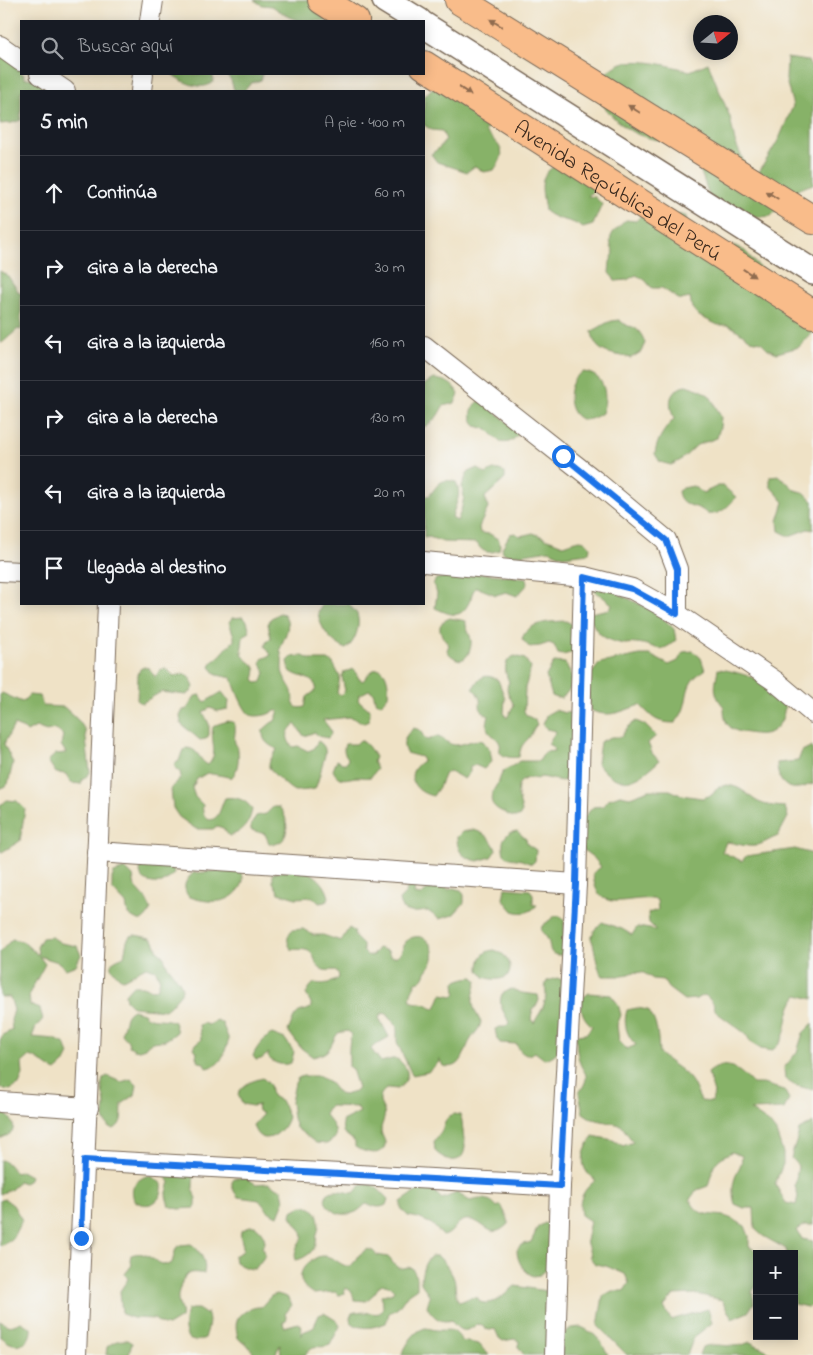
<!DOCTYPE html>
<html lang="es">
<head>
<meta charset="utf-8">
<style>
	:root { --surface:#171b24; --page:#20242c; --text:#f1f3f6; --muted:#9ea1a6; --line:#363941 }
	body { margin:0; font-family:"Indie Flower",sans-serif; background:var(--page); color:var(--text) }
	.controls { position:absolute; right:15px; bottom:15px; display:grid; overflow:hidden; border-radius:0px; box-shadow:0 2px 12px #0003 }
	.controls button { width:45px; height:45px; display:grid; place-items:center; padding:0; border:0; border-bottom:1px solid var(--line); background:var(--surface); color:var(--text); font:25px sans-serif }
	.compass { position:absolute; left:693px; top:15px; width:45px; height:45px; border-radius:50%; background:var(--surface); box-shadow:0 2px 12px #0003; rotate:72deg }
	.stop { position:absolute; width:15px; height:15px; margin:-11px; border:4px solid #1a73e8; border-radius:50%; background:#fff }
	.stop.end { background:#1a73e8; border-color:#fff; box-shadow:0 1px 5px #0008 }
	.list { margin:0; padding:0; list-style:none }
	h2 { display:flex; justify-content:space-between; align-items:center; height:65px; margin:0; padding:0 20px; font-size:21px }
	h2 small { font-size:16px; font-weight:400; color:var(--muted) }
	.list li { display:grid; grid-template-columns:32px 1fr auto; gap:15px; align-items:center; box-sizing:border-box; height:75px; padding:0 20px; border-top:1px solid var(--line) }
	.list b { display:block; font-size:19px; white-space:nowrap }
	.list em { font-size:16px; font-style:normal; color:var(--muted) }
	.icon { flex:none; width:28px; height:28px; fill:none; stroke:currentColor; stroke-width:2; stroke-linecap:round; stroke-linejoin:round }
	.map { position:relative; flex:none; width:813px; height:1355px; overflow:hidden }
	.search { position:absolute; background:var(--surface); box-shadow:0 2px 12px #0003; left:20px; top:20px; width:405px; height:55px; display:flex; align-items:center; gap:12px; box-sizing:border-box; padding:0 18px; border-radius:0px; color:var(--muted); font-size:19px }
	.panel { position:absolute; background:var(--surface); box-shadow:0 2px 12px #0003; left:20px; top:90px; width:405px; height:515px; border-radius:0px }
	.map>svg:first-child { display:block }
	.forest { fill:#87b268; stroke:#616e43 }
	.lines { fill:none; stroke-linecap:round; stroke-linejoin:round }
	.minor-casing { stroke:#7a6a59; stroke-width:22 }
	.tertiary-casing { stroke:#7a6a59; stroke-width:28 }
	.trunk-casing { stroke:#7a6a59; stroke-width:30 }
	.minor { stroke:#fff; stroke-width:20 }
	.tertiary { stroke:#fff; stroke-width:25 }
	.trunk { stroke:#f9bc8a; stroke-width:28 }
	.oneway { fill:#906c4f }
	.route { stroke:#1a73e8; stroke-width:6 }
	.labels { text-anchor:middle; stroke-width:4.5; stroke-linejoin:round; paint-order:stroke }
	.street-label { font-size:22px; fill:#3b2a1e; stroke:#f6f6f2 }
</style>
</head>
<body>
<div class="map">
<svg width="813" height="1355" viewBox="0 0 813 1355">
	<rect width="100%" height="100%" fill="#f6f6f2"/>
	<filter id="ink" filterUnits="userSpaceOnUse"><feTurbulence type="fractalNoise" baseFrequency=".02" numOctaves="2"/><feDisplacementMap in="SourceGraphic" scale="10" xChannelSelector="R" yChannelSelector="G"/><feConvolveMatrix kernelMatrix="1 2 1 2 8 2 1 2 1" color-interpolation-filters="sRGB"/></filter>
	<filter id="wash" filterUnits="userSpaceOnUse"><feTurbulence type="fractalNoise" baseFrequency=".0096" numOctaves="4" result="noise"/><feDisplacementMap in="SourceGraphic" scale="20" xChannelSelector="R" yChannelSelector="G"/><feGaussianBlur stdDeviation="1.12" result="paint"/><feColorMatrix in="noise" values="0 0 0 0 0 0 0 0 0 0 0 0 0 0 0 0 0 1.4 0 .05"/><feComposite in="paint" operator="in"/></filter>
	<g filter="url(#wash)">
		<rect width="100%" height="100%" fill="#efe2c6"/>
		<g class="forest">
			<path d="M 254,0 L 329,0 L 367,16 L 371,21 L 299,21 L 289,17 L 272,6 L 262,5 Z"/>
			<path d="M 0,46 L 21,55 L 21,74 L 24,74 L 24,78 C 35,78 41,81 47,91 L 21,91 L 21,120 L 12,123 L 0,124 Z"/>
			<path d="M 787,58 L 808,61 L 813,71 L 813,184 L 799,189 L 771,216 L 750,218 L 711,202 C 707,190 698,159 690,152 C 679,142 666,142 653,139 C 631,135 616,122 603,105 L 601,88 L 605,74 C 610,70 616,65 622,63 C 641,58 672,66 690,71 L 708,63 L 730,117 L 735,142 L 749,173 L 759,172 L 779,139 L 793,106 L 786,80 Z"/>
			<path d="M 172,74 L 213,74 L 213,82 C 203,92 181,82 172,74 Z"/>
			<path d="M 226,74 L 263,74 L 261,80 L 251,83 L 244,91 L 234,90 L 231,80 Z"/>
			<path d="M 432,88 L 442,90 L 495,123 L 485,131 C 498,146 510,149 494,170 L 484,172 L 475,166 L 467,172 L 437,162 L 431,154 L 439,148 L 446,140 L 442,131 L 432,130 L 424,125 L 424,97 Z"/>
			<path d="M 555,166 L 588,171 L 595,189 L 588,196 L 595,197 L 602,204 L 593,225 L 583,228 C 570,218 558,222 545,211 C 543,193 536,176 555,166 Z"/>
			<path d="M 649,207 L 686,216 L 687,227 L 725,248 L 736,246 L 745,251 L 752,259 L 808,319 L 813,332 L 799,347 L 777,353 L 768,349 L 761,342 L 751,340 L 734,328 L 728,325 L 718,325 L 699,316 L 692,308 L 690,298 L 680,300 L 662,288 L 652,288 L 645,280 L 636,275 L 627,280 L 616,281 L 609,273 L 610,262 L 614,253 C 605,235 614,232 626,220 L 636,221 Z"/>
			<path d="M 0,271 L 8,276 L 20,294 L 21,293 L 21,330 L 18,329 L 2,343 L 0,342 Z"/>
			<path d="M 619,320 L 627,326 C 637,326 642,334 645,343 L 641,352 L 631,358 C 612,353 594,355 592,331 C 604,326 605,321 619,320 Z"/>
			<path d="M 584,372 C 606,375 608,396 602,413 C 566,439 559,380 584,372 Z"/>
			<path d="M 433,379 C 446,380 452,383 459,394 L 455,403 L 443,406 C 438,416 434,422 424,427 L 424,385 Z"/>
			<path d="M 686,385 L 701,390 L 710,396 L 721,417 L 720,427 L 717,438 L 697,445 L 681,460 L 671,465 L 660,462 L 655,454 C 657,439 664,430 674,419 C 668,402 668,392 686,385 Z"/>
			<path d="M 481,400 L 516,429 L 518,434 C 513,441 509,444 500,442 L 488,430 L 476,426 C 469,416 470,407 481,400 Z"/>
			<path d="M 477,468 L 486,474 C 493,469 498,468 505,473 L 505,479 L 485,497 L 488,508 L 479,527 L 480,533 L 490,534 L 499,540 L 500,545 L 499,550 C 489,554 482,553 477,543 L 443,542 L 429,537 L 424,538 L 424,496 L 429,496 C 438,485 440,477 456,482 C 463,496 454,505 452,518 L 457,521 L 461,511 L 464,497 L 462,486 L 468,472 Z"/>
			<path d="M 779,475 L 795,490 L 805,493 L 813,501 L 813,530 L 808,529 L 789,536 L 779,531 L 778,521 L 784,502 L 770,486 L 770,476 Z"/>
			<path d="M 693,486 L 703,493 L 718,486 L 723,486 L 736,497 C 729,506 720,516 707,514 C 698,503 680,509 678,491 L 683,488 Z"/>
			<path d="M 515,533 L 520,536 L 533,533 L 563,545 C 574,543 582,534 590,547 L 589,553 L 563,556 L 549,550 L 518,555 L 507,555 L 503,552 L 502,548 L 510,534 Z"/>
			<path d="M 451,570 L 527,578 L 528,584 L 517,596 L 506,592 L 496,595 L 476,587 C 473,591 472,593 471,598 C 462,620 453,616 435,608 L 437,593 L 433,584 L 436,579 L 447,577 Z"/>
			<path d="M 594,581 L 659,614 L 674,629 L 676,640 C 659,656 656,645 637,643 C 633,643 629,644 625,644 C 605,641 593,633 590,613 L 610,609 L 612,604 L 595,591 Z"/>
			<path d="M 323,604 L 349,604 C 351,607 355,611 357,614 C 361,625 355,643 346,649 C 331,642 320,629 318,612 Z"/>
			<path d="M 279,613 L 284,614 C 293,628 283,637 280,650 C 283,658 282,662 282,670 C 283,677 288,683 291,689 C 295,697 289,711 305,707 L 307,697 L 315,691 L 316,686 C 310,676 299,678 290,671 L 288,661 L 292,657 L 303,656 L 312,660 L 328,660 L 333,663 L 340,677 L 337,693 L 341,695 L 345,691 L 342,677 L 344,672 L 354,669 L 359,679 L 363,681 C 381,655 390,675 388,696 L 381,704 L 376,702 L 373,692 L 369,690 L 359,695 L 358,700 L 370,710 L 369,721 L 364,723 L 350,717 L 323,720 L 330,729 L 331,734 L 328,738 L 318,736 L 315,732 L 304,736 L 295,724 C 286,731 285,739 293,747 L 298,746 L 308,751 L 313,749 L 318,741 C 331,749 323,758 321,770 C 319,777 318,782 315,789 C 309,790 301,791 295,791 C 291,791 269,770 269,767 C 268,760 275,755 277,749 C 268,745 262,741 263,730 L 271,723 L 275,721 L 279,711 C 273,710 271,714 265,715 C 260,716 253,717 249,714 C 242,707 235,688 232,678 L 217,675 L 210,667 L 212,662 C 223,655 225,648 234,641 L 234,636 L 229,622 L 232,618 L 243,617 L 247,621 L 250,632 L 243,636 C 243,641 241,647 242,652 C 244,664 261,661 254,679 L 257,683 L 262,682 L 265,672 L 261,663 L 262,659 L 271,655 L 265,646 L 267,641 L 271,638 L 268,624 L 270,619 Z"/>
			<path d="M 450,618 L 466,621 C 465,628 470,633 471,640 C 472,649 466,665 455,658 C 451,656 449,654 447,650 L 449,645 C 442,635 432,625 450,618 Z"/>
			<path d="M 566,621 L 575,626 L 574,652 L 563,655 L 558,654 L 554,645 L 549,643 L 540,646 L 529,647 L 522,639 C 528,621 550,622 566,621 Z"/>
			<path d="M 693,651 L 701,658 L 705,670 C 678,685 694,703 675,723 C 656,723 653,718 640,705 C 621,711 610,719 590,710 L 587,679 L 600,663 L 640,655 L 650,655 L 669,665 L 678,661 L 683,652 Z"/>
			<path d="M 515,656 L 525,659 L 531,668 L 525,688 L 524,711 L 526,715 L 535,720 L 537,725 C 532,729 532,735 528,739 C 521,746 521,747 519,757 C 514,758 503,758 500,752 C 499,749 501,746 500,744 C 496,733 482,736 489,716 C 474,708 484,704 478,695 C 477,692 474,690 473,688 C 480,676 486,673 498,680 L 505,698 L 504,714 L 507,718 L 514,705 C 510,697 504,690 509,682 C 505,673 502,660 515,656 Z"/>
			<path d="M 554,662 L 565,663 L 573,677 L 570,689 L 562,698 L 557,698 L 552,696 L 546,676 Z"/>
			<path d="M 144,667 L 149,668 L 155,677 L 161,669 L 166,669 L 174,676 L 184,674 L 189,676 L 194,687 L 191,692 L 186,695 L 161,692 L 142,703 L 137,701 L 138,675 L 140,669 Z"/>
			<path d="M 718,669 C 733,670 773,682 781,695 C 789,707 782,729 768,733 C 759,736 750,733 741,732 C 727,729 724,721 724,707 C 712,693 715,686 718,669 Z"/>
			<path d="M 222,692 L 229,701 L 228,709 L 218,711 L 210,708 L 203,712 L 209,724 L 209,735 L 206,739 L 200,740 L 181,724 L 180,716 L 183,710 L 187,709 L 195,696 L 200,695 L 205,702 Z"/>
			<path d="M 2,693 L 22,702 L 29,695 L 39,696 L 43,706 L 64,707 L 79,721 L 85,730 L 90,773 L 82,780 L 81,784 L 71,783 L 66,774 L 56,773 L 48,761 L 56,754 L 66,753 L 61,745 L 63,735 L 55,729 L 46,731 L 36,727 L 27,732 L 24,729 L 14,725 L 4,744 L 13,763 L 8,784 L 0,789 L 0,695 Z"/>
			<path d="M 555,710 L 565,713 L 575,712 L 573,744 L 568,747 L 567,753 L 574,761 C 567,789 564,780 541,777 L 537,779 C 532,778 529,777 525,779 C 511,785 521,802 522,812 L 519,817 C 511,818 508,814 501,811 C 487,804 490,794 498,783 C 500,780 500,776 503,772 C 508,767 515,766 519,761 L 539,761 L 545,752 L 554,751 L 553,747 L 548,744 L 556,731 L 546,729 L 543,725 L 546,715 Z"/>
			<path d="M 228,721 L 233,722 C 238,729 233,735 235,743 C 236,745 238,747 238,750 C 239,759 238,772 231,778 C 223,775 215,775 207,773 L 197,779 L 192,788 L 195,797 L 203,805 C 201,814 208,825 216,817 C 220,814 222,803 225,798 C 235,796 248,800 252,810 C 249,824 243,832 229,836 L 223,828 L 217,826 L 213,829 L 196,829 L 179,817 L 173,808 L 171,789 L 181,777 L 180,772 L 176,769 L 174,764 L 179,761 L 182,752 L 186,748 C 199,748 198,760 208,765 C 219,754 210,741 213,727 L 218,724 Z"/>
			<path d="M 636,721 L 645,725 L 656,736 L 648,743 L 652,753 L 659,761 C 636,782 619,791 597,763 L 600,742 L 611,737 L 621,737 L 627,728 Z"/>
			<path d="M 414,728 L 420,730 L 425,739 L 429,740 C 440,731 444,744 455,745 C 465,745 473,738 483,741 L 490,750 L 492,761 L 484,769 L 475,765 L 470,767 L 470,772 L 464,779 L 450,771 L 445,773 L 439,787 L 433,796 C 413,792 403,773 423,761 L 421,757 L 406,753 C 401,742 405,735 414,728 Z"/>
			<path d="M 360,740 C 367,743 371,750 375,757 L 373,762 L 377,769 L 371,777 C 366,778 363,777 358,777 C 348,777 339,784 333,770 L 337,760 L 342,763 L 347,763 L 348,758 C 344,753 343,750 345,744 L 356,744 Z"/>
			<path d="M 812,746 L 813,785 L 811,784 C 791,794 777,786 777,763 L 798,761 L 802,751 Z"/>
			<path d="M 727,785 C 741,787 744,792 755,800 C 764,806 775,806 785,807 L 788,817 L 778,836 C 770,839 763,844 755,846 C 746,847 736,843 726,842 L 722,852 L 742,861 L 746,856 L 795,849 L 813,854 L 813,999 L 798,995 C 781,1015 793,1037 771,1051 L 761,1049 L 751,1043 L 746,1034 L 716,1012 L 713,1003 L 705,995 L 696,999 L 684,1000 L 668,988 L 663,980 L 653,979 L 644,973 L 634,972 L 623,976 L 603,976 C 594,963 597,952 591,938 L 595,929 L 602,922 L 622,929 L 632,935 L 637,927 L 656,930 L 649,923 L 648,913 L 658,910 L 657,900 C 631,893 596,919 593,873 L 601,867 L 594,858 L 578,846 L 576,827 L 593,807 L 603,806 L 609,799 L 620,795 L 630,797 L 649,790 L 670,790 L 681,795 L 702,798 L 712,795 L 718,787 Z"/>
			<path d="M 7,800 L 17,801 L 25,809 L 20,841 L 2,852 L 0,851 L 0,806 Z"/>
			<path d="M 273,807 L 279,807 C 291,818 290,849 269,843 L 265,834 L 251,830 L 251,825 L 256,816 L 266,814 Z"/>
			<path d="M 473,830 C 484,832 493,840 496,850 L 491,857 L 478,861 C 464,858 457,853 457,837 L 462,832 Z"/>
			<path d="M 517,831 L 526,839 L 527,844 L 536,850 L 535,861 L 532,864 C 529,863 526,862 524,861 C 516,857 510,861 504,854 C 501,842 503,833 517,831 Z"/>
			<path d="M 143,863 L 168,864 L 173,868 L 174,873 L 171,877 L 162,883 C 148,885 134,878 143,863 Z"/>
			<path d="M 223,868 L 238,868 C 252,882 234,900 219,901 C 209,902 196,900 188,896 C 182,886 185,881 193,873 L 219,871 Z"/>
			<path d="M 303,868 C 316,876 325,882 329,897 L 326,902 L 319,903 L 313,897 L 296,898 L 279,893 L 273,882 L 273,873 Z"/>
			<path d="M 125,869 L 129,872 L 133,876 L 135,887 L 146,899 L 151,909 C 144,923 140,923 128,914 L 126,904 L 112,889 L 112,878 L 114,873 Z"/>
			<path d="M 410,883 L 415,885 L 414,894 L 421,895 L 437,883 L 445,884 L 448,890 L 453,888 L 461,890 L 464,895 L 464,903 L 453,915 L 439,919 L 428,911 C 416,912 401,916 399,900 L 406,893 L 408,884 Z"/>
			<path d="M 505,888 L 530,890 L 533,894 L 533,905 L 537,905 C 531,913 522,914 513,911 L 503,899 Z"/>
			<path d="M 555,916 L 560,916 L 564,920 L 565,952 L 562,955 C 546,956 552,946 547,938 C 545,935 543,933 541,931 L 542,926 Z"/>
			<path d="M 349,928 L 354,931 L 355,937 L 363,945 L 363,951 L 367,955 L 372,956 L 378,948 L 388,951 L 390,956 L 394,957 L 399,955 C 403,951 404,941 409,939 C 424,930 438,948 432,962 C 431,966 428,969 426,972 C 424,978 422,981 416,982 C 414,989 409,992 411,1001 C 416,1004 420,1002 426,1004 C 430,1006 431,1008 436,1008 L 442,994 L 453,996 L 456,993 L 455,982 C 460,979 468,977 474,977 L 477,981 C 472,1000 470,1004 481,1022 C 479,1031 475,1032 471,1039 C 463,1051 464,1071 443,1066 L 439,1058 L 439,1062 L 428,1072 L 412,1075 L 397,1042 L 397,1027 L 387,1014 L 382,1013 L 379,1018 L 389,1037 L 375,1045 L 371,1049 L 381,1062 L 392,1059 L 397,1059 C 411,1069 410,1079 398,1089 L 388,1088 C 383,1091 379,1095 380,1101 C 380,1104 383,1108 384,1111 C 386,1119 381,1123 381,1130 C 381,1136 386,1140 385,1145 C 383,1158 363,1152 355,1147 L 355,1142 L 343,1132 L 342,1121 L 360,1112 L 357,1107 L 331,1106 L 326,1109 L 325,1115 C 331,1122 337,1128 335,1138 L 327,1144 L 316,1143 L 296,1128 L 293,1118 L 291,1102 L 295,1083 L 298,1078 L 303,1076 L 318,1076 L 328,1081 L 339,1094 L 344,1095 L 355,1092 L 358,1088 L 352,1069 L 349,1067 C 349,1056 348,1046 351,1035 L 348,1031 L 338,1033 C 329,1046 333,1052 313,1057 L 301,1048 L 288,1031 C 291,1025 293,1016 299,1012 C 304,1010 307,1011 311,1007 L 311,1003 L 306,994 C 315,977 314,986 328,983 C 332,982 336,980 339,978 L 338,973 L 334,970 C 313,973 318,960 311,953 C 307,948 297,950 291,949 C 287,942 286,937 292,930 L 303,929 L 313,935 L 323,935 L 341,941 Z"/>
			<path d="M 135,935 L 150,938 L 154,941 L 158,951 L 163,955 L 167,965 L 180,983 L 182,988 L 181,993 L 170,1006 L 165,1010 L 133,1007 L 126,1000 L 125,994 L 132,986 L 143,986 L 152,990 L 157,989 L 160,980 L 156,970 L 146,967 L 123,979 C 118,977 117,975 114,971 C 105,963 117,959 124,956 L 127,941 L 130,936 Z"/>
			<path d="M 52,937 L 61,943 L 77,946 L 81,955 L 76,965 L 66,969 L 58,962 L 39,956 L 45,964 L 29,994 L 30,1005 L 40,1009 L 43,1019 L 36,1027 L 32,1037 L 55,1039 L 65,1044 L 69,1054 L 64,1064 L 56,1071 C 46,1067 40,1059 30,1056 L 22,1063 L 23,1075 L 19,1085 L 10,1090 L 0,1088 L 0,1040 L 3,1035 L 12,1030 L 11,1020 L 14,1010 L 10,997 L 0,997 L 0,952 L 12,939 L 22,941 L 38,955 L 37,947 L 42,938 Z"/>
			<path d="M 494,950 C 505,953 513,963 509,974 C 502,981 493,980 484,977 L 479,970 C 479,959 482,951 494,950 Z"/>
			<path d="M 557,978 L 562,980 L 562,1019 C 555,1027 561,1030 562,1039 C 563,1049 553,1058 544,1059 L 535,1052 C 525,1058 521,1053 516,1044 L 500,1043 L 497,1039 L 495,1029 L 500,1027 L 505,1027 L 509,1023 C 505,1012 497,1006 502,994 L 511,989 L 522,993 L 538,995 L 539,1000 L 537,1005 L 533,1008 L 531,1019 L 534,1023 C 538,1015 543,1010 545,1001 C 548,994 543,988 547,981 Z"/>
			<path d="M 589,993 L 611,995 L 618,1004 L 621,1015 L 617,1025 L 619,1042 L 627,1049 L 636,1045 C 626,1035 623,1023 627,1010 L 637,1008 L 648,1010 C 658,1023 658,1037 659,1053 C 669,1063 681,1068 690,1079 C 695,1085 697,1094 701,1101 L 712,1102 L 714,1093 L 708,1073 C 727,1057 739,1070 753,1084 L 763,1084 L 784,1090 L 789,1099 L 784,1109 L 750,1110 L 769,1123 L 776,1132 L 783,1153 L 783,1164 L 775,1184 L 786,1203 L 796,1205 L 798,1196 L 795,1186 L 798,1166 L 791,1158 C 793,1148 798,1141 799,1130 L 813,1123 L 813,1225 L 805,1225 L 797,1230 L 802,1239 L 813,1241 L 813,1306 L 807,1307 L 794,1304 L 794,1254 L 787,1254 L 786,1249 L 763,1236 L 755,1229 L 754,1208 L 744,1208 L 735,1204 C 732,1195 732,1185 736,1175 C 739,1167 742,1165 742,1156 L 732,1152 C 712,1161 714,1166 708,1186 L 697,1190 L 690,1199 C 698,1217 706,1213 723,1216 C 730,1217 738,1222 745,1226 L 749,1236 L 749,1247 L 762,1254 L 757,1254 L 757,1285 L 752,1292 L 754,1303 L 748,1312 L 732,1319 L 722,1300 L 696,1294 L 674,1295 L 664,1307 L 671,1320 L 708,1309 L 712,1323 L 694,1337 L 687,1355 L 638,1354 L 627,1355 L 598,1326 L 603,1296 L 612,1291 L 624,1291 L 629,1283 L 625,1274 L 606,1266 L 595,1264 L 589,1256 L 591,1256 L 586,1241 L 590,1221 L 581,1215 C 578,1199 583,1190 596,1180 C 577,1169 582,1152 593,1136 L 613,1140 L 623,1146 L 633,1142 L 621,1125 L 592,1119 L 583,1113 L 579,1093 C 594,1071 581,1075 578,1056 C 576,1049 577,1042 576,1035 L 586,1034 L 592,1026 C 583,1018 581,1012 581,999 Z"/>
			<path d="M 133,1010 L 143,1013 C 150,1023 162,1016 174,1022 L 177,1032 C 173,1035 170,1038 165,1040 C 157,1043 151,1039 145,1048 L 139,1050 L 134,1049 L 129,1046 L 128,1041 L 121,1033 C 126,1024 123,1015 133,1010 Z"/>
			<path d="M 217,1020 L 222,1023 L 229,1040 C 223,1054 223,1066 206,1068 L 204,1063 L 199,1062 L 196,1057 L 197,1052 L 194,1048 L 196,1044 L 201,1040 L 199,1025 L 203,1023 L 208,1025 Z"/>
			<path d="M 813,1023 L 813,1090 L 794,1085 L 785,1079 L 784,1068 L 797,1052 L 803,1033 Z"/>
			<path d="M 272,1034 L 285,1039 L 294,1052 L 291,1063 C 283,1066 274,1064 268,1057 L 269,1053 L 261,1059 L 256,1060 L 253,1056 C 255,1049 266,1036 272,1034 Z"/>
			<path d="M 107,1076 L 121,1082 L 131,1079 L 137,1085 L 135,1095 L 122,1104 C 121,1114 124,1123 114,1129 L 109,1128 C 101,1116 105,1116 105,1104 C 104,1094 100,1091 103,1079 Z"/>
			<path d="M 263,1078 L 270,1085 L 272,1096 L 282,1102 L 288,1117 C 283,1136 259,1149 253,1125 L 263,1114 L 258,1111 L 257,1106 L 259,1105 L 252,1106 L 242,1104 L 238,1094 C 244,1083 252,1081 263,1078 Z"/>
			<path d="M 0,1112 C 8,1112 18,1126 11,1133 C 8,1136 3,1137 0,1139 Z"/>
			<path d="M 455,1114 L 460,1115 C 463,1121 462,1125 463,1131 C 463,1136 465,1142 465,1147 C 463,1167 445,1161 435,1151 L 434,1141 C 437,1137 440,1134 442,1130 C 446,1122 445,1116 455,1114 Z"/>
			<path d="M 0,1160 L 5,1161 L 16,1173 L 21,1171 L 30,1176 L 28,1181 L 24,1183 L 18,1181 L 12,1189 L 0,1194 Z"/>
			<path d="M 196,1165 C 195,1172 193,1179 193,1186 C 192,1194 199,1199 195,1208 L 178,1209 L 169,1206 L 166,1196 L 170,1182 L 164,1174 Z"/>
			<path d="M 146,1176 L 151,1176 L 162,1184 C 164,1201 148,1211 134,1200 C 130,1187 134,1182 146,1176 Z"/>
			<path d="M 235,1178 L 246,1178 L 256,1184 L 268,1183 L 282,1190 L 284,1201 L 278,1216 C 269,1214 265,1207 259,1200 L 238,1197 L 232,1188 L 232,1182 Z"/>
			<path d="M 366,1184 C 375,1184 381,1192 388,1199 L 386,1205 C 379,1209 373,1206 366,1204 C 362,1207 358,1212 353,1213 C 330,1220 315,1194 334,1191 C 340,1190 348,1193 354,1193 L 360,1186 Z"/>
			<path d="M 431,1188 L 442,1199 L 457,1193 L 470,1201 C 480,1198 490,1197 497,1207 L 501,1205 L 508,1219 L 508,1224 C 488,1244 485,1217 465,1220 C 455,1222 453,1235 443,1236 L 432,1224 L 418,1218 L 408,1216 L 401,1208 L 401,1202 L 420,1189 Z"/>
			<path d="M 5,1199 L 13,1205 L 22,1220 L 12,1239 L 0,1246 L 0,1200 Z"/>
			<path d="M 302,1206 C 317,1206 321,1218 318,1231 C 316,1235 317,1239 316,1243 C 315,1251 304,1259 296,1260 C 293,1252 298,1244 303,1237 L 302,1232 L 291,1216 L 292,1211 Z"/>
			<path d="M 545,1223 L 550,1226 L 551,1266 L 540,1275 L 533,1276 C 523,1271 517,1261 517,1250 L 521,1245 L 531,1242 L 538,1227 Z"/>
			<path d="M 250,1226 L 255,1226 C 261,1230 265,1236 265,1243 L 262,1247 L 264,1250 L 265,1256 L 255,1269 C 247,1269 241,1266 235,1262 L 234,1256 L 243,1251 C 244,1243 239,1239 241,1231 Z"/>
			<path d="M 191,1244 C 200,1250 207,1262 204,1273 C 199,1274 193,1271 188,1274 C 183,1277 177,1293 178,1299 C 178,1306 183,1310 181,1318 L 168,1326 L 163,1325 L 154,1319 L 133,1318 L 122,1314 L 120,1291 L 128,1279 L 125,1274 L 132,1265 L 130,1260 L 131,1255 C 149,1249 152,1264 168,1265 L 172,1263 L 176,1248 L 180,1245 Z"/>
			<path d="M 367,1249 L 373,1251 L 377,1255 L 388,1257 C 392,1260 394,1267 400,1268 C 404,1269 407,1266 412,1268 L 417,1277 L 417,1288 L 408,1294 L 398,1308 L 389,1313 L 386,1323 C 372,1328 364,1330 351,1323 L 350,1318 L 352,1313 C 366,1307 390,1326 381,1296 L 386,1294 L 391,1294 L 394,1290 C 390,1285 386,1283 380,1285 L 374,1294 L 366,1301 L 355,1300 L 351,1291 L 346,1288 L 344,1293 L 339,1295 L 335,1292 L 314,1294 C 298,1286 296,1271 311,1261 C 314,1259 318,1256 322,1256 C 333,1255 340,1266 350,1267 L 357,1259 L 359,1255 Z"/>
			<path d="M 432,1256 L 438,1256 C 444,1262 454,1274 455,1283 C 456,1291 455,1295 459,1302 C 467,1300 469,1296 478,1298 L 480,1302 C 494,1307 505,1294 515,1286 L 547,1291 L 551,1293 L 551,1355 L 524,1355 L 518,1346 L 519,1341 L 514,1339 L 503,1341 L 499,1338 L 495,1329 L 490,1330 L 485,1329 L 482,1325 L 477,1324 C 465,1334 459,1332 451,1320 C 440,1324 431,1315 427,1306 L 430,1296 L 421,1283 C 421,1274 424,1260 432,1256 Z"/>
			<path d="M 277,1294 L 287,1297 L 292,1305 L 285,1314 L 287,1319 L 283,1322 L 284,1327 L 298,1323 L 302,1326 L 301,1336 L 303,1332 L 313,1328 L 319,1315 L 324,1313 L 337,1321 L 340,1326 L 330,1345 C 317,1350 315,1341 305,1355 L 281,1355 L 280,1345 L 275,1355 L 252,1355 L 253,1352 L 246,1343 L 241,1341 L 238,1338 C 237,1333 235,1326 237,1321 C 239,1313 253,1306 261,1307 L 271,1296 Z"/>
			<path d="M 192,1309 L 198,1309 L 207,1315 L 207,1312 C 211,1321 208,1328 205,1338 C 182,1349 183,1325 187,1310 Z"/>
			<path d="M 0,1321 C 10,1327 9,1327 21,1322 L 31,1328 C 32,1340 22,1348 10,1343 C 7,1342 3,1338 0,1336 Z"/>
			<path d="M 581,1327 C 595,1333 602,1341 608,1355 L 561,1355 L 563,1335 L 571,1328 Z"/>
			<path d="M 425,1328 C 430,1328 433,1330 437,1330 C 452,1331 453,1327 462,1341 L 479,1344 L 489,1355 L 401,1355 C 408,1344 412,1332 425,1328 Z"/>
			<path d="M 127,1340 L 132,1343 L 129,1355 L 106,1355 L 107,1347 C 114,1341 118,1340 127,1340 Z"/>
			<path d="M 750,1342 L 776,1355 L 699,1355 L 702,1347 C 720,1341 731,1351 750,1342 Z"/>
		</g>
	</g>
	<g filter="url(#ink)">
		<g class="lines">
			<g class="minor-casing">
				<g id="minor">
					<path d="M 150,21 L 153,0"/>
					<path d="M 0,46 L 21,61"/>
					<path d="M 40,74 L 65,91"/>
					<path d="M 141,91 L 143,74"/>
					<path d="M 424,346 L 594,480 L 666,540 L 677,569 L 677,614 L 775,681 L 813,713"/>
					<path d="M 424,562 L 584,577 L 632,589 L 677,614"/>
					<path d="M 0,571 L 21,572"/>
					<path d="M 97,852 L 576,884"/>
					<path d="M 0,1102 L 88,1108"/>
					<path d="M 84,1160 L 560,1186"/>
					<path d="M 76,1355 L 108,604"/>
					<path d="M 555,1355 L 560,1186 L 576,884 L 584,577"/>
				</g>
			</g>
			<g class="tertiary-casing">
				<g id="tertiary">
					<path d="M 385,0 L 419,21"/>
					<path d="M 424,25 L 813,272"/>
				</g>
			</g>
			<g class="trunk-casing">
				<g id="trunk">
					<path d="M 322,0 L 355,21"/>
					<path d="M 459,0 L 813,220"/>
					<path id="s1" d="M 424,65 L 813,314"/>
				</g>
			</g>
			<use href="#minor" class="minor"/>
			<use href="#tertiary" class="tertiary"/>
			<use href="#trunk" class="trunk"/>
		</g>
		<defs><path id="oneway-solid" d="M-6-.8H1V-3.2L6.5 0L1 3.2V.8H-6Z" transform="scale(1.25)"/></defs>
		<g class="oneway">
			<use href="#oneway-solid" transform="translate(496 23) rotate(-148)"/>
			<use href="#oneway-solid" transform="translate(465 91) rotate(33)"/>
			<use href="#oneway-solid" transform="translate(634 109) rotate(-148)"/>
			<use href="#oneway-solid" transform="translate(772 195) rotate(-148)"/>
			<use href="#oneway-solid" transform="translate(749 273) rotate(33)"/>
		</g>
	</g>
	<g class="lines" filter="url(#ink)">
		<path class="route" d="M 81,1238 L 84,1160 L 560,1186 L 576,884 L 584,577 L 632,589 L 677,614 L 677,569 L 666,540 L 563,456"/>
	</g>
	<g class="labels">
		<g class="street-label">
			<text dy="8" stroke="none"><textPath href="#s1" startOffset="231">Avenida República del Perú</textPath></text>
		</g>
	</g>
</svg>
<div class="controls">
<button>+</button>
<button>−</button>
</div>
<svg class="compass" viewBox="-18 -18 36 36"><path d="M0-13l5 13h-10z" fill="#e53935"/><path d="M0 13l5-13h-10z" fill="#9ea1a6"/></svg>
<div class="stop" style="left:563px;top:456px"></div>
<div class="stop end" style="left:81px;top:1238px"></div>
<div class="search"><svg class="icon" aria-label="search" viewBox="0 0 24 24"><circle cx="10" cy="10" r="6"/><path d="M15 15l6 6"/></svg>Buscar aquí</div>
<section class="panel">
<h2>5 min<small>A pie · 400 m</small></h2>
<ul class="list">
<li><svg class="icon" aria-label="ahead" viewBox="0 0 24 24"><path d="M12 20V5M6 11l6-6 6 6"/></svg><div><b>Continúa</b></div><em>60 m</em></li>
<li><svg class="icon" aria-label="right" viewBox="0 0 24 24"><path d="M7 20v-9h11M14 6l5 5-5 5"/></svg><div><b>Gira a la derecha</b></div><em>30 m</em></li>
<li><svg class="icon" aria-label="left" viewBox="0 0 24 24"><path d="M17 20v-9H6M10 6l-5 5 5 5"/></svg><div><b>Gira a la izquierda</b></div><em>160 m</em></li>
<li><svg class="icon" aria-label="right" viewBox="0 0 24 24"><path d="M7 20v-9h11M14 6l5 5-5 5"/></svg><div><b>Gira a la derecha</b></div><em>130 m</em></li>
<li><svg class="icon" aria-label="left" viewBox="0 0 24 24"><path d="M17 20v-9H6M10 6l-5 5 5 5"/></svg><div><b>Gira a la izquierda</b></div><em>20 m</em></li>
<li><svg class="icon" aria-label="arrive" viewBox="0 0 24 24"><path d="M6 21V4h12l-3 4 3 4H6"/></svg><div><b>Llegada al destino</b></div></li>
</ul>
</section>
</div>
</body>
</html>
